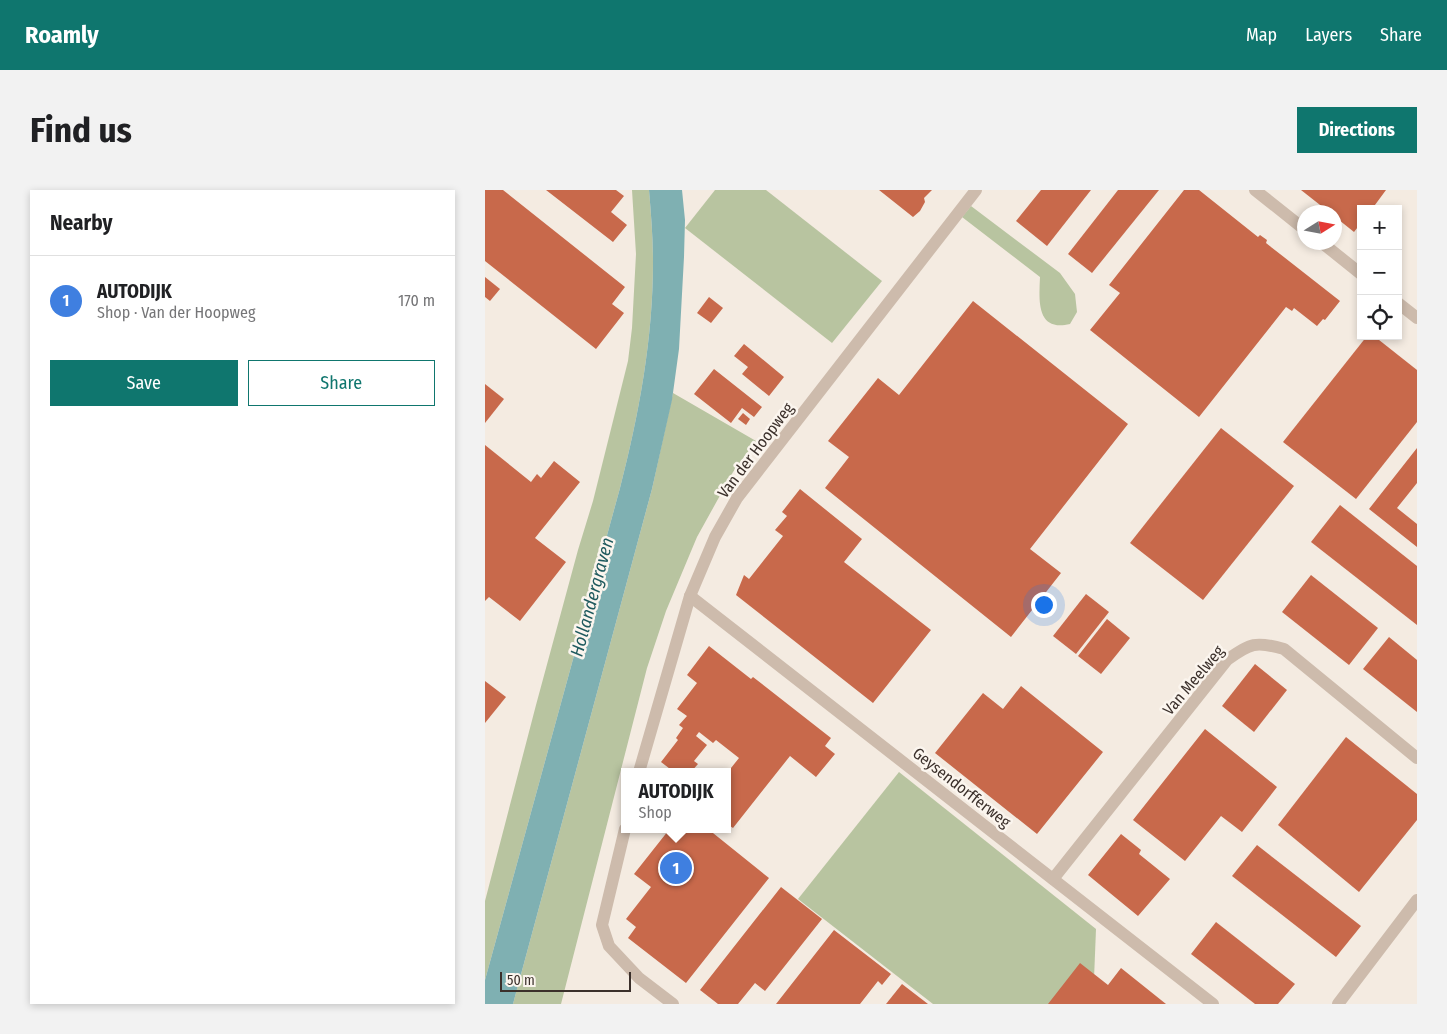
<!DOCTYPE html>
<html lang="en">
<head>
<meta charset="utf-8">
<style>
	:root { --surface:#fff; --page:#f2f2f2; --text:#202124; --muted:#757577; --line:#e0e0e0; --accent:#0f766e }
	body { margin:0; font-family:"Fira Sans Condensed",sans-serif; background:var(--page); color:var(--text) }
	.controls { position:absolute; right:15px; top:15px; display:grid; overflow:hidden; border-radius:0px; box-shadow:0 2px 8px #0003 }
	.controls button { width:45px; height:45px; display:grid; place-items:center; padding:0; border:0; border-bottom:1px solid var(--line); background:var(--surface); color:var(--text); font:25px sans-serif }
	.compass { position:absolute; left:812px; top:15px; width:45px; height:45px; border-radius:50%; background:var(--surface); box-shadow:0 2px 8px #0003; rotate:79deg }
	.scale { position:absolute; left:15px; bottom:12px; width:131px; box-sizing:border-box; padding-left:5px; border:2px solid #3b302b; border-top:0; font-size:14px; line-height:18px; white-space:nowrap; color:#3b302b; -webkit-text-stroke:4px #fbf5ee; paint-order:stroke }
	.you { position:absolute; left:558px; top:414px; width:18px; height:18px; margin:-12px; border:4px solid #fff; border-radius:50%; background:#1a73e8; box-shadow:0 0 0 8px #1a73e833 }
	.badge { display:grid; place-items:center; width:32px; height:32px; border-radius:50%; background:var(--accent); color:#fff; font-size:16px; font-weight:700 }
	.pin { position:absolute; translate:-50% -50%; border:2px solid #fff; box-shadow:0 1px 5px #0006 }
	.popup { position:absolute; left:136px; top:578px; width:110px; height:65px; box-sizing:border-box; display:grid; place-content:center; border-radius:0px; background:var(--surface); filter:drop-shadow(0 1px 4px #0005); font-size:16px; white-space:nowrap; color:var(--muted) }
	.popup b { font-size:19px; color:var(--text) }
	.popup::after { content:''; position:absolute; left:50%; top:100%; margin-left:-10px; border:10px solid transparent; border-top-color:var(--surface) }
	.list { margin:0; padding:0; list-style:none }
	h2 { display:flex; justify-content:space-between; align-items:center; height:65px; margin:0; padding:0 20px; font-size:21px }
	h2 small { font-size:16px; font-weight:400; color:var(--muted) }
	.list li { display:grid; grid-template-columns:32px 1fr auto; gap:15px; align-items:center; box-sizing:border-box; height:90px; padding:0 20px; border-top:1px solid var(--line) }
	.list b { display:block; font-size:19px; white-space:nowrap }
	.list p { margin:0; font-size:16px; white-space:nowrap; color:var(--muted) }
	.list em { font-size:16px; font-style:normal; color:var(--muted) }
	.actions { display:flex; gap:10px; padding:15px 20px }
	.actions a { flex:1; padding:11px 0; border:1px solid var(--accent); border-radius:0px; text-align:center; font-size:18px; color:var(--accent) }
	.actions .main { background:var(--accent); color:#fff }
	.icon { flex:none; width:28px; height:28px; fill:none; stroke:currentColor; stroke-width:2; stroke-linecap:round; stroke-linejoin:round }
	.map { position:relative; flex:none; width:932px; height:814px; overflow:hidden; border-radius:0px }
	header { display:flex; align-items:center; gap:30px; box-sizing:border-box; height:70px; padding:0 25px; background:var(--accent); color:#fff }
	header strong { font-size:24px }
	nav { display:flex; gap:28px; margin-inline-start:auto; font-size:18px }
	.intro { display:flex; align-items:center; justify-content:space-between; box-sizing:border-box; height:120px; padding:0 30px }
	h1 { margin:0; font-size:35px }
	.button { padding:12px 22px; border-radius:0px; background:var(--accent); color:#fff; font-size:18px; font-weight:700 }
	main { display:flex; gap:30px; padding:0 30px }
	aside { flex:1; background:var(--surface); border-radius:0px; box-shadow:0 2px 8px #0003 }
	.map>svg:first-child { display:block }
	.green { fill:#b8c4a0 }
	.water { fill:#7fb0b2 }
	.building { fill:#c8694b }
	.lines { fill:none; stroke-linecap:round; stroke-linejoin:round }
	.minor { stroke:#cdbbac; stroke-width:12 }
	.labels { text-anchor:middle; stroke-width:5; stroke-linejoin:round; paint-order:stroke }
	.street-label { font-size:16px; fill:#3b302b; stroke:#fbf5ee }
	.water-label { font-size:18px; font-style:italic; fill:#1f5a5e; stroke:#fbf5ee }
</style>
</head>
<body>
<header>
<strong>Roamly</strong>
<nav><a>Map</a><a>Layers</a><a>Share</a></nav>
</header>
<div class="intro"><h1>Find us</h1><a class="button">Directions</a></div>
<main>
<aside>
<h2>Nearby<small></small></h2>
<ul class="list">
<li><span class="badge" style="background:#3f7fe0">1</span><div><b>AUTODIJK</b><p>Shop · Van der Hoopweg</p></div><em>170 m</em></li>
</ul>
<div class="actions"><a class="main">Save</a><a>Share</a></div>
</aside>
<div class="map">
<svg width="932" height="814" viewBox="0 0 932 814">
	<rect width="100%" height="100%" fill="#f4ebe1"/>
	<g class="green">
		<path d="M 147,0 L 164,0 C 166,24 168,48 168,72 C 168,149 154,224 135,298 L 0,790 L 0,711 L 51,515 L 93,360 L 108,311 L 143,171 L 147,138 L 151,64 Z"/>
		<path d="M 230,0 L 281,0 L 397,91 L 347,153 L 200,38 Z"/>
		<path d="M 486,16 L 575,83 L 590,104 L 592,122 L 585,134 C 551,142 554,110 555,87 L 477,27 Z"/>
		<path d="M 188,203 L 271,251 L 248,282 L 212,347 L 181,421 L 162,478 L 76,814 L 28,814 L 167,299 Z"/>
		<path d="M 414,582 L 611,739 L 608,814 L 448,814 L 313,709 Z"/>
	</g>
	<path class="water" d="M 164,0 L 197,0 L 200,30 L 199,67 L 194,159 L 187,210 L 167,299 L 28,814 L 0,814 L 0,790 L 135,298 C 154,224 168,149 168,72 C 168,48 166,24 164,0 Z"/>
	<g class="building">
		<path d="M 0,0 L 18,0 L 140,97 L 127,114 L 139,123 L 111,159 L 0,71 Z"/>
		<path d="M 61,0 L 131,0 L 139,6 L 126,22 L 142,35 L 128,52 Z"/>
		<path d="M 394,0 L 447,0 L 439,8 L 440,12 L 435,21 L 428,27 Z"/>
		<path d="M 556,0 L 606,0 L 562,56 L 531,31 Z"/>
		<path d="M 633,0 L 674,0 L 607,83 L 583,64 Z"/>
		<path d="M 699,0 L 714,0 L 773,47 L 775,45 L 782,50 L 781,53 L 855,111 L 840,130 L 838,129 L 832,136 L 809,118 L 807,121 L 801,117 L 714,227 L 605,140 L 635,103 L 624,95 Z"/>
		<path d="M 816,0 L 901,0 L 887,19 L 876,19 L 876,33 L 869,42 L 849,26 L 849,22 L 844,22 Z"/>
		<path d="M 0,87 L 15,99 L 5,111 L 0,107 Z"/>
		<path d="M 224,107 L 238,118 L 226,133 L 212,123 Z"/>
		<path d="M 488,111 L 643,234 L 545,359 L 576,383 L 526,447 L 340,298 L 364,267 L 343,251 L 393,188 L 414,205 Z"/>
		<path d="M 882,146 L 889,146 L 932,180 L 932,232 L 871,309 L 798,252 Z"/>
		<path d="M 259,154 L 299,187 L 284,206 L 257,184 L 263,177 L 249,166 Z"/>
		<path d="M 229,179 L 277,217 L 269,227 L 257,218 L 246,233 L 209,204 Z"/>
		<path d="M 0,194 L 19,209 L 0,233 Z"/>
		<path d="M 258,223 L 265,229 L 261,235 L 253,229 Z"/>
		<path d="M 736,238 L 809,296 L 718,410 L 645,353 Z"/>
		<path d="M 0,255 L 46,292 L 52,284 L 56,288 L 69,271 L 95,292 L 50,348 L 81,372 L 35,431 L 4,407 L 0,411 Z"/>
		<path d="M 932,258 L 932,293 L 912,318 L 932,334 L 932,357 L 884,319 Z"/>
		<path d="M 315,299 L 377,349 L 359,372 L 446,440 L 388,513 L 251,405 L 259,385 L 264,389 L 298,346 L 290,340 L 302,326 L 297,322 Z"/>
		<path d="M 855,315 L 932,376 L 932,435 L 826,352 Z"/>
		<path d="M 826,385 L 893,438 L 864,475 L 797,422 Z"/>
		<path d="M 601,404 L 624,422 L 591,464 L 568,446 Z"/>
		<path d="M 622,429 L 645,448 L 616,484 L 593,466 Z"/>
		<path d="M 904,447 L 932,470 L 932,522 L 878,479 Z"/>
		<path d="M 224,456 L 266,489 L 268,487 L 346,548 L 340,556 L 350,564 L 331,587 L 305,566 L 248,638 L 242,634 L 242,583 L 254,568 L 231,550 L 228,553 L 214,542 L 211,546 L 222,555 L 209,571 L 213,574 L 206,582 L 189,582 L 176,572 L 193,550 L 191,548 L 198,538 L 194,535 L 202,526 L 192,519 L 212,493 L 202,485 Z"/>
		<path d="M 770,474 L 802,500 L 769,542 L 737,516 Z"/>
		<path d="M 0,491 L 21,507 L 0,533 Z"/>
		<path d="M 536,496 L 618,562 L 552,644 L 450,563 L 498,503 L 518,519 Z"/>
		<path d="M 720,539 L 792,597 L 757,642 L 736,626 L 700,671 L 648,630 Z"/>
		<path d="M 861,547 L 932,604 L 932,630 L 874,702 L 793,635 Z"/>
		<path d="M 180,639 L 223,639 L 284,688 L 201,793 L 143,748 L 151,737 L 141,729 L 166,697 L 149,684 L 183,641 Z"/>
		<path d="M 636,644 L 656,660 L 654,664 L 685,689 L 653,726 L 603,685 Z"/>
		<path d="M 772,655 L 876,736 L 851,767 L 747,686 Z"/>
		<path d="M 296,697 L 337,729 L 280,801 L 270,793 L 253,814 L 233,814 L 215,800 Z"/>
		<path d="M 731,732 L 810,794 L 793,814 L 770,814 L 706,764 Z"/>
		<path d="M 349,740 L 406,784 L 397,795 L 393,791 L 375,814 L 291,814 Z"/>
		<path d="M 595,773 L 623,795 L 636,778 L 681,814 L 563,814 Z"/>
		<path d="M 417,794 L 443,814 L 401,814 Z"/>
	</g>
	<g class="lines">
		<g class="minor">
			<path d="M 770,0 L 819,39"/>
			<path d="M 836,52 L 876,84"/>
			<path d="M 913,113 L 932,128"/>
			<path d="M 205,406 L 728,814"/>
			<path d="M 154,582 L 205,406 L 230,347 L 252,308 L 491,0"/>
			<path d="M 140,639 L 117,735 L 124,756 L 154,788 L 188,814"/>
			<path d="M 568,689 L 742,470 C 765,453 771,451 799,459 L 932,568"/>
			<path d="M 853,814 L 932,710"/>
		</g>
	</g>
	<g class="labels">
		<g class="street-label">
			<text transform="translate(270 260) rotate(-53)" y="6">Van der Hoopweg</text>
			<text transform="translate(708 490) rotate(-50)" y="6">Van Meelweg</text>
			<text transform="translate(477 597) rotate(38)" y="6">Geysendorfferweg</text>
		</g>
		<g class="water-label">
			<text transform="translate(107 407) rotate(-75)" y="6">Hollandergraven</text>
		</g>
	</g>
</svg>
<div class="controls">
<button>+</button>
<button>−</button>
<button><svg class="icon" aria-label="locate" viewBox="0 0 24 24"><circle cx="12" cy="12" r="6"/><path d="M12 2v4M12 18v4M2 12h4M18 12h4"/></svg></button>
</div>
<svg class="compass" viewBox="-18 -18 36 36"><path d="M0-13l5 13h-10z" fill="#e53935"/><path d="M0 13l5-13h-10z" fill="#757577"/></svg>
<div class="scale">50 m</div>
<div class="you"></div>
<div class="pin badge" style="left:191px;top:678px;background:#3f7fe0">1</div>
<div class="popup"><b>AUTODIJK</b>Shop</div>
</div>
</main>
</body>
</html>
